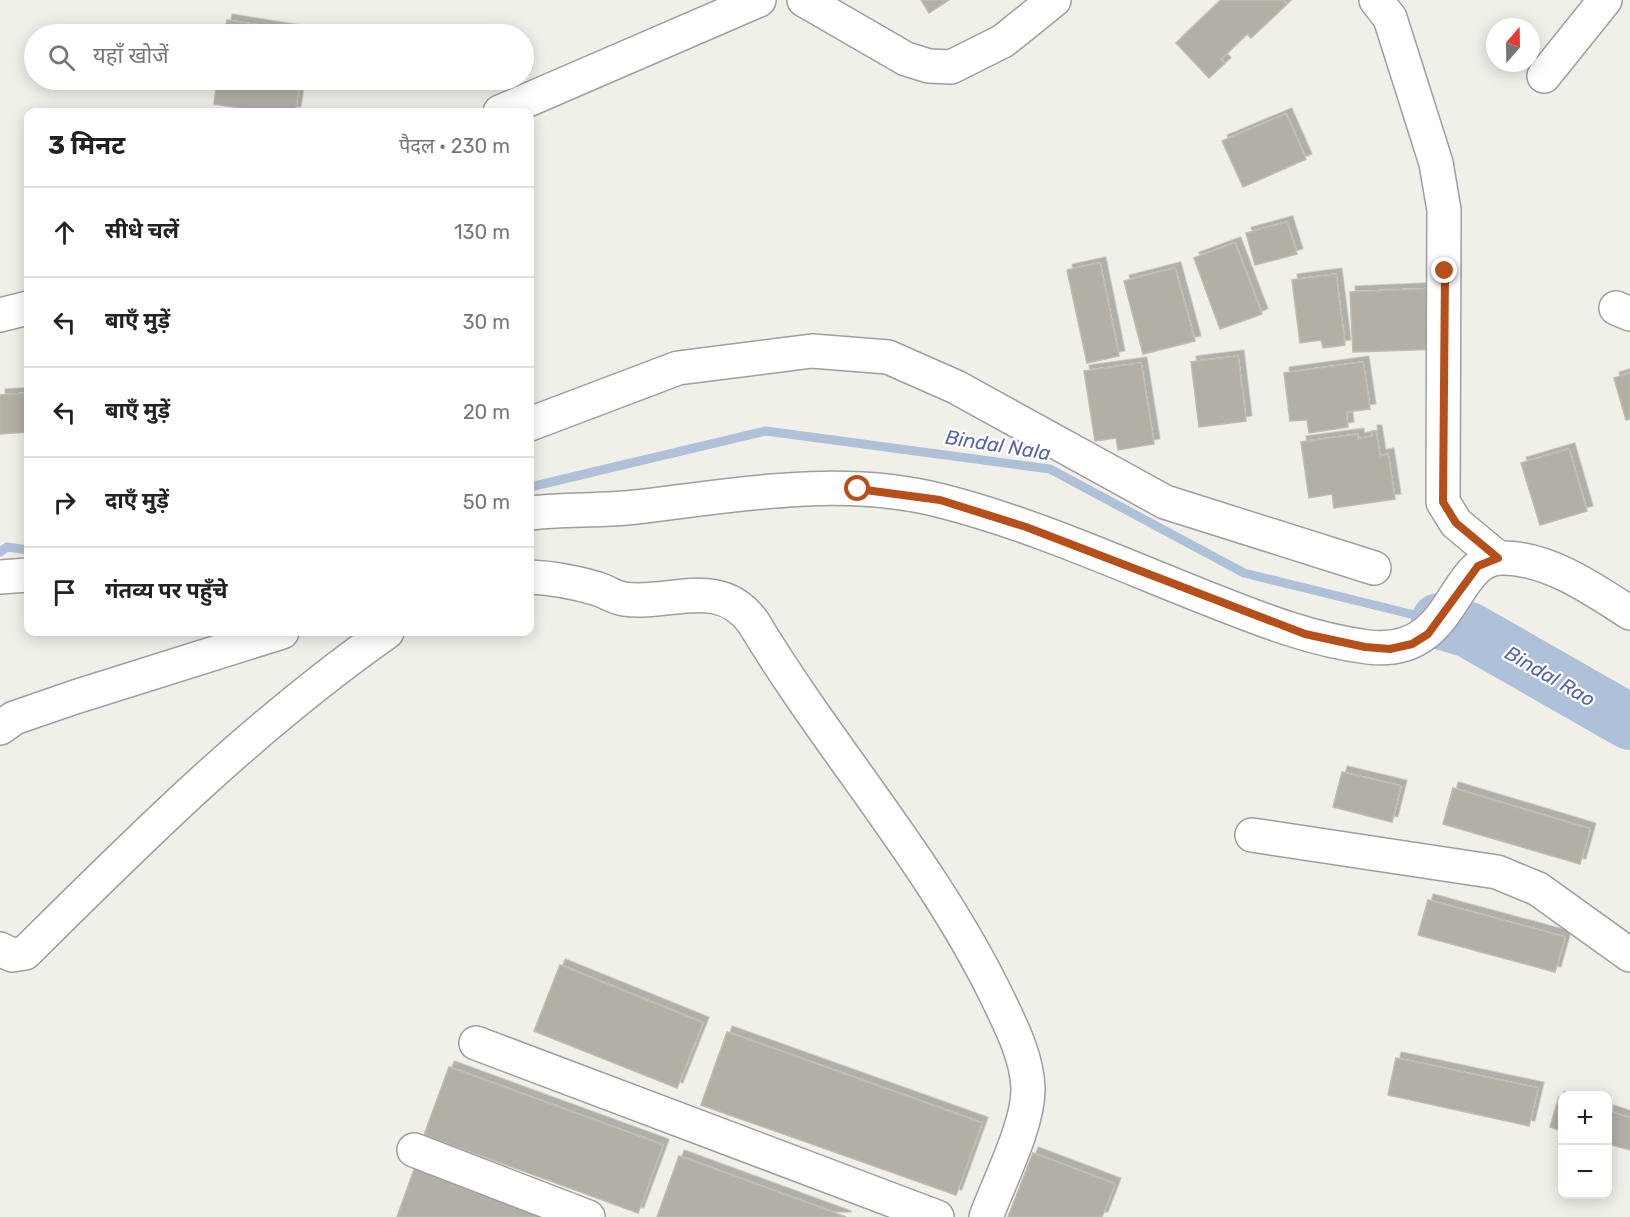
<!DOCTYPE html>
<html lang="hi">
<head>
<meta charset="utf-8">
<style>
	:root { --surface:#fff; --page:#f2f2f2; --text:#222; --muted:#767676; --line:#e0e0e0 }
	body { margin:0; font-family:Rubik,"Noto Sans Devanagari",sans-serif; background:var(--page); color:var(--text) }
	.controls { position:absolute; right:18px; bottom:18px; display:grid; overflow:hidden; border-radius:12px; box-shadow:0 3px 15px #0003 }
	.controls button { width:54px; height:54px; display:grid; place-items:center; padding:0; border:0; border-bottom:2px solid var(--line); background:var(--surface); color:var(--text); font:30px sans-serif }
	.compass { position:absolute; left:1486px; top:18px; width:54px; height:54px; border-radius:50%; background:var(--surface); box-shadow:0 3px 15px #0003; rotate:20deg }
	.stop { position:absolute; width:18px; height:18px; margin:-14px; border:4px solid #b74f1a; border-radius:50%; background:#fff }
	.stop.end { background:#b74f1a; border-color:#fff; box-shadow:0 2px 6px #0008 }
	.list { margin:0; padding:0; list-style:none }
	h2 { display:flex; justify-content:space-between; align-items:center; height:78px; margin:0; padding:0 24px; font-size:26px }
	h2 small { font-size:20px; font-weight:400; color:var(--muted) }
	.list li { display:grid; grid-template-columns:39px 1fr auto; gap:18px; align-items:center; box-sizing:border-box; height:90px; padding:0 24px; border-top:2px solid var(--line) }
	.list b { display:block; font-size:22px; white-space:nowrap }
	.list em { font-size:20px; font-style:normal; color:var(--muted) }
	.icon { flex:none; width:33px; height:33px; fill:none; stroke:currentColor; stroke-width:2; stroke-linecap:round; stroke-linejoin:round }
	.map { position:relative; flex:none; width:1630px; height:1217px; overflow:hidden }
	.search { position:absolute; background:var(--surface); box-shadow:0 3px 15px #0003; left:24px; top:24px; width:510px; height:66px; display:flex; align-items:center; gap:15px; box-sizing:border-box; padding:0 21px; border-radius:33px; color:var(--muted); font-size:22px }
	.panel { position:absolute; background:var(--surface); box-shadow:0 3px 15px #0003; left:24px; top:108px; width:510px; height:528px; border-radius:12px }
	.map>svg:first-child { display:block }
	.lines { fill:none; stroke-linecap:round; stroke-linejoin:round }
	.stream { stroke:#afc1d8; stroke-width:9 }
	.river { stroke:#afc1d8; stroke-width:56 }
	.building { fill:#b2afa7; stroke:#c0bbad; stroke-width:1.5; filter:url(#shadow) }
	.minor-casing { stroke:#9e9e9e; stroke-width:36 }
	.minor { stroke:#fff; stroke-width:33 }
	.route { stroke:#b74f1a; stroke-width:8 }
	.labels { text-anchor:middle; stroke-width:4.5; stroke-linejoin:round; paint-order:stroke }
	.water-label { font-size:20px; font-style:italic; fill:#5865a5; stroke:#fff }
</style>
</head>
<body>
<div class="map">
<svg width="1630" height="1217" viewBox="0 0 1630 1217">
	<defs>
		<filter id="shadow"><feDropShadow dx="5.5" dy="-5.5" stdDeviation="0" flood-color="#0004"/></filter>
	</defs>
	<rect width="100%" height="100%" fill="#f0f0e9"/>
	<g class="lines">
		<g class="stream">
			<path d="M 530,487 L 766,431 L 1050,469 L 1244,573 L 1431,619"/>
			<path d="M 0,552 L 7,547 L 28,550"/>
		</g>
		<path class="river" d="M 1439,621 L 1469,630 L 1630,722"/>
	</g>
	<g class="building">
		<path d="M 921,0 L 949,0 L 929,13 Z"/>
		<path d="M 1221,0 L 1283,0 L 1287,4 L 1251,38 L 1247,34 L 1221,59 L 1225,63 L 1209,78 L 1176,43 Z"/>
		<path d="M 227,20 L 307,33 L 307,34 L 224,34 Z"/>
		<path d="M 217,80 L 300,80 L 295,112 L 267,112 L 214,104 Z"/>
		<path d="M 1286,114 L 1306,159 L 1243,187 L 1222,141 Z"/>
		<path d="M 1287,222 L 1297,254 L 1255,265 L 1246,233 Z"/>
		<path d="M 1235,243 L 1262,314 L 1220,329 L 1194,258 Z"/>
		<path d="M 1100,263 L 1119,356 L 1087,363 L 1067,270 Z"/>
		<path d="M 1175,268 L 1195,341 L 1143,354 L 1124,281 Z"/>
		<path d="M 1336,274 L 1345,345 L 1323,348 L 1321,340 L 1300,343 L 1292,280 Z"/>
		<path d="M 1440,288 L 1443,349 L 1353,352 L 1350,292 Z"/>
		<path d="M 1238,356 L 1246,421 L 1199,427 L 1191,362 Z"/>
		<path d="M 1363,362 L 1370,409 L 1346,412 L 1348,427 L 1309,433 L 1307,420 L 1290,421 L 1284,373 Z"/>
		<path d="M 1141,363 L 1154,444 L 1118,450 L 1116,438 L 1095,441 L 1084,371 Z"/>
		<path d="M 1630,373 L 1630,419 L 1626,420 L 1614,378 Z"/>
		<path d="M 28,393 L 28,432 L 0,434 L 0,395 Z"/>
		<path d="M 1372,431 L 1376,431 L 1380,456 L 1388,454 L 1395,499 L 1334,508 L 1332,494 L 1309,498 L 1301,442 L 1358,434 L 1358,439 L 1373,436 Z"/>
		<path d="M 1569,449 L 1587,511 L 1540,525 L 1521,463 Z"/>
		<path d="M 1342,772 L 1401,786 L 1392,822 L 1333,807 Z"/>
		<path d="M 1453,788 L 1590,829 L 1580,864 L 1443,824 Z"/>
		<path d="M 1428,900 L 1565,937 L 1555,972 L 1418,935 Z"/>
		<path d="M 560,965 L 703,1023 L 677,1088 L 534,1031 Z"/>
		<path d="M 727,1032 L 982,1123 L 956,1195 L 701,1105 Z"/>
		<path d="M 1396,1058 L 1538,1088 L 1529,1126 L 1388,1095 Z"/>
		<path d="M 449,1067 L 663,1145 L 638,1213 L 424,1135 Z"/>
		<path d="M 1559,1097 L 1562,1099 L 1562,1131 L 1550,1127 Z"/>
		<path d="M 1608,1111 L 1630,1118 L 1630,1150 L 1608,1144 Z"/>
		<path d="M 1033,1153 L 1115,1184 L 1102,1217 L 1008,1217 Z"/>
		<path d="M 679,1156 L 846,1217 L 657,1217 Z"/>
		<path d="M 416,1164 L 561,1217 L 397,1217 Z"/>
	</g>
	<g class="lines">
		<g class="minor-casing">
			<g id="minor">
				<path d="M 804,0 L 906,59 L 929,66 L 951,67 L 1003,41 L 1054,0"/>
				<path d="M 1376,0 L 1390,18 L 1436,163 L 1444,210 L 1443,502 L 1456,523 L 1498,558"/>
				<path d="M 1544,76 L 1605,0"/>
				<path d="M 500,112 L 759,0"/>
				<path d="M 1616,308 L 1630,314"/>
				<path d="M 0,315 L 28,308"/>
				<path d="M 530,424 L 678,368 L 812,351 L 888,357 L 956,387 L 1165,502 L 1374,568"/>
				<path d="M 530,513 C 565,509 601,511 636,507 C 737,495 842,475 942,501 C 1032,524 1118,563 1204,597 C 1257,618 1311,640 1368,647 C 1456,658 1450,559 1501,558 C 1547,557 1593,589 1630,613"/>
				<path d="M 0,577 L 28,575"/>
				<path d="M 530,577 C 553,578 575,582 598,589 C 607,592 615,598 624,599 C 669,606 719,575 753,622 C 830,750 933,864 998,999 C 1011,1026 1027,1057 1028,1088 C 1029,1124 999,1182 986,1217"/>
				<path d="M 0,728 L 14,718 L 75,697 L 282,632"/>
				<path d="M 1252,835 L 1497,872 L 1538,889 L 1630,955"/>
				<path d="M 0,949 L 12,955 L 25,953 C 142,837 252,727 387,632"/>
				<path d="M 476,1043 L 937,1217"/>
				<path d="M 414,1150 L 588,1217"/>
			</g>
		</g>
		<use href="#minor" class="minor"/>
	</g>
	<g class="lines">
		<path class="route" d="M 858,489 L 940,500 L 1026,527 L 1305,634 L 1365,647 L 1390,649 L 1412,644 L 1428,634 L 1478,566 L 1498,558 L 1456,523 L 1443,502 L 1445,271"/>
	</g>
	<g class="labels">
		<g class="water-label">
			<text transform="translate(998 445) rotate(9)" y="7">Bindal Nala</text>
			<text transform="translate(1550 676) rotate(30)" y="7">Bindal Rao</text>
		</g>
	</g>
</svg>
<div class="controls">
<button>+</button>
<button>−</button>
</div>
<svg class="compass" viewBox="-18 -18 36 36"><path d="M0-13l5 13h-10z" fill="#e53935"/><path d="M0 13l5-13h-10z" fill="#767676"/></svg>
<div class="stop" style="left:858px;top:489px"></div>
<div class="stop end" style="left:1445px;top:271px"></div>
<div class="search"><svg class="icon" aria-label="search" viewBox="0 0 24 24"><circle cx="10" cy="10" r="6"/><path d="M15 15l6 6"/></svg>यहाँ खोजें</div>
<section class="panel">
<h2>3 मिनट<small>पैदल · 230 m</small></h2>
<ul class="list">
<li><svg class="icon" aria-label="ahead" viewBox="0 0 24 24"><path d="M12 20V5M6 11l6-6 6 6"/></svg><div><b>सीधे चलें</b></div><em>130 m</em></li>
<li><svg class="icon" aria-label="left" viewBox="0 0 24 24"><path d="M17 20v-9H6M10 6l-5 5 5 5"/></svg><div><b>बाएँ मुड़ें</b></div><em>30 m</em></li>
<li><svg class="icon" aria-label="left" viewBox="0 0 24 24"><path d="M17 20v-9H6M10 6l-5 5 5 5"/></svg><div><b>बाएँ मुड़ें</b></div><em>20 m</em></li>
<li><svg class="icon" aria-label="right" viewBox="0 0 24 24"><path d="M7 20v-9h11M14 6l5 5-5 5"/></svg><div><b>दाएँ मुड़ें</b></div><em>50 m</em></li>
<li><svg class="icon" aria-label="arrive" viewBox="0 0 24 24"><path d="M6 21V4h12l-3 4 3 4H6"/></svg><div><b>गंतव्य पर पहुँचे</b></div></li>
</ul>
</section>
</div>
</body>
</html>
